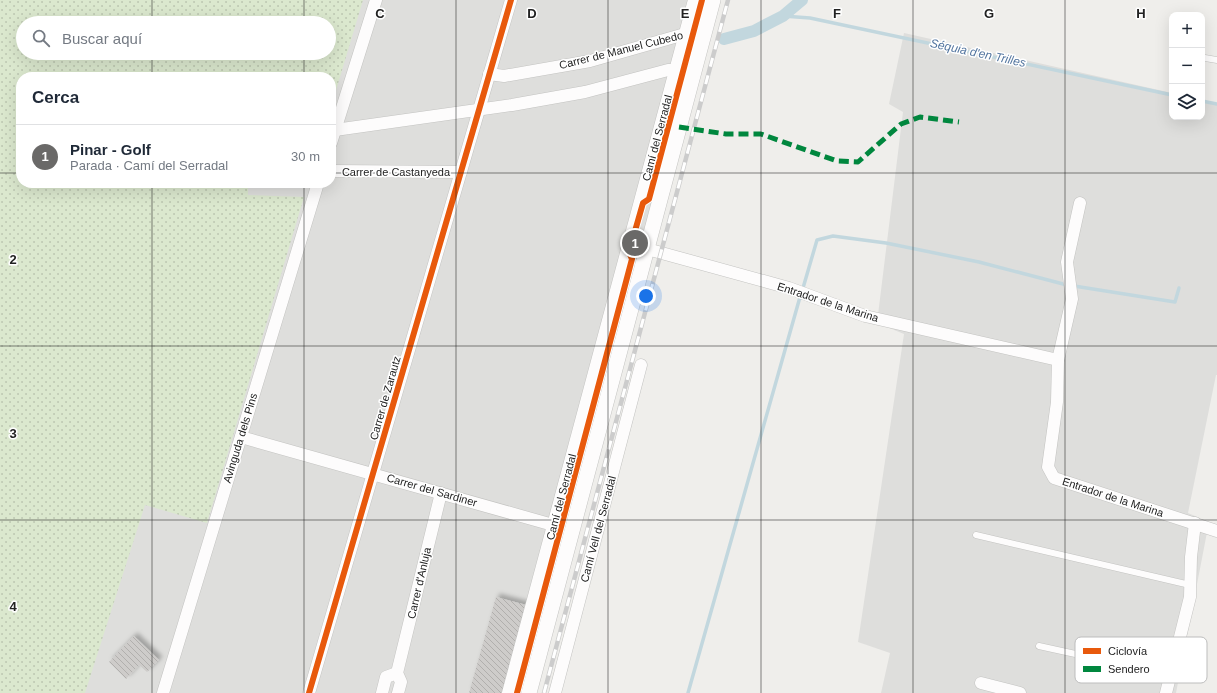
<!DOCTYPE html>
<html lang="es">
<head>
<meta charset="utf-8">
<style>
	:root { --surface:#fff; --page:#f2f2f3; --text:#1f2937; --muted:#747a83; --line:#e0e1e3; --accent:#6a6968 }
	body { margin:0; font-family:Helvetica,sans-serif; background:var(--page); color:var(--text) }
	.controls { position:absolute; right:12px; top:12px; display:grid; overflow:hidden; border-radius:8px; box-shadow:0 4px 16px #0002 }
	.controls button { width:36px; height:36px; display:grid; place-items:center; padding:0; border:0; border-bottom:1px solid var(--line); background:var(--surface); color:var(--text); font:20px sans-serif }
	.you { position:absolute; left:646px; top:296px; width:14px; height:14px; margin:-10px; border:3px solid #fff; border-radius:50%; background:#1a73e8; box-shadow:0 0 0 6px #1a73e833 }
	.badge { display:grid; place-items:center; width:26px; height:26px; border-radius:50%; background:var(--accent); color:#fff; font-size:13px; font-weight:700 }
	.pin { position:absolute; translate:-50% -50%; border:2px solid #fff; box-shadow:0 1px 4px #0006 }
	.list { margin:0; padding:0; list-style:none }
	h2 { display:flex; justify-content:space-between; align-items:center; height:52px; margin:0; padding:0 16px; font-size:17px }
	h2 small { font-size:13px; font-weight:400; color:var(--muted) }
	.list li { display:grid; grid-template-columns:26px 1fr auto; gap:12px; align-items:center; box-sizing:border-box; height:64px; padding:0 16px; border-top:1px solid var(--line) }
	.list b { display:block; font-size:15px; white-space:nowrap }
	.list p { margin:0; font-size:13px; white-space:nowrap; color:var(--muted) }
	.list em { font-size:13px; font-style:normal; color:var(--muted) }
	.icon { flex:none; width:22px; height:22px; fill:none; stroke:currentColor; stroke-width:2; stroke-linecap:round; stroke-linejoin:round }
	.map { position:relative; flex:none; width:1217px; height:693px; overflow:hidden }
	.search { position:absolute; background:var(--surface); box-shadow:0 4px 16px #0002; left:16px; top:16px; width:320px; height:44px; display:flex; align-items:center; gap:10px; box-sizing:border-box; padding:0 14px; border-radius:22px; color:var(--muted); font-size:15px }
	.panel { position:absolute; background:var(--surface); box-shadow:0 4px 16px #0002; left:16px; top:72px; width:320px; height:116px; border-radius:16px }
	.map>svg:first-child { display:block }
	.residential { fill:#dededc; fill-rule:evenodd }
	.grass { fill:url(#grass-dots); fill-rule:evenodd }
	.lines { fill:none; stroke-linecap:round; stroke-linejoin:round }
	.stream { stroke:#c2d7de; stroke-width:3.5 }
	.canal { stroke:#c2d7de; stroke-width:12 }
	.building { fill:url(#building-back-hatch); filter:url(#shadow) }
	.service-casing { stroke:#c3c3c1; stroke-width:7 }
	.minor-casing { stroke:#c3c3c1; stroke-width:13 }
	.tertiary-casing { stroke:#c3c3c1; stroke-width:16 }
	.service { stroke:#fdfcfc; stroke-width:6 }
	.minor { stroke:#fdfcfc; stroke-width:12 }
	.tertiary { stroke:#fdfcfc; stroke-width:15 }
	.rail-casing { stroke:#ccc; stroke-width:4.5 }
	.rail { stroke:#fff; stroke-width:3; stroke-dasharray:9; stroke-linecap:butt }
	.quiet { stroke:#00873e; stroke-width:5; stroke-dasharray:10 5; stroke-linecap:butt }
	.cycleway-casing { stroke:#fff; stroke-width:8 }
	.cycleway { stroke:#e8590c; stroke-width:6 }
	.grid { fill:none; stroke:#222; stroke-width:1; stroke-opacity:0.55 }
	.labels { text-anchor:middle; stroke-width:3; stroke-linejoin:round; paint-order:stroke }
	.street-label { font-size:11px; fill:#222; stroke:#fff }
	.water-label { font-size:12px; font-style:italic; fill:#5476a0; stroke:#fff }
	.key { fill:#fff; stroke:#bdbdbd; stroke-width:1 }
	.key-label { font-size:11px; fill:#222 }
	.grid-label { font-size:13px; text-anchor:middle; font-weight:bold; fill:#222; stroke:#fff; stroke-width:3; stroke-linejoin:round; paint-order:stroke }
</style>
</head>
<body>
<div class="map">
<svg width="1217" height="693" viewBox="0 0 1217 693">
	<defs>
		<pattern id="grass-dots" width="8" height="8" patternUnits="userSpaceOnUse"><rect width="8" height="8" fill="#dbe8ce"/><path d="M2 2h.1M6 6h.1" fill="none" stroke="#bcc7b1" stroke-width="1.8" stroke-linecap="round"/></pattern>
		<pattern id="building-back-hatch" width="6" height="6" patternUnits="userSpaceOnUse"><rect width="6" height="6" fill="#ceccca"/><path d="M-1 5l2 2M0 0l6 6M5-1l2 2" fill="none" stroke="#b1afad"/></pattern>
		<filter id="shadow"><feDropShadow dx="3.5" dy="-3.5" stdDeviation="2" flood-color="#0004"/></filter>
	</defs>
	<rect width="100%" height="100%" fill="#efeeeb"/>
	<g class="residential">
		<path d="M 0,0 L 718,0 L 532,693 L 0,693 ZM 23,23 L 329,23 L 329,53 L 23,53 ZM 21,77 L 331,77 L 331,183 L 21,183 Z"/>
		<path d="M 904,33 L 1172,93 L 1172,117 L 1202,117 L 1202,100 L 1217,104 L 1217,375 L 1216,375 L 1188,513 L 1209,522 L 1176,693 L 881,693 L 890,653 L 858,642 L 904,334 L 877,323 L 903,112 L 889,104 Z"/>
	</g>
	<path class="grass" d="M 0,0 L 363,0 L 331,107 L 331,77 L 21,77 L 21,183 L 248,183 L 248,195 L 304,197 L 207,523 L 145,505 L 85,693 L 0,693 ZM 23,23 L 329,23 L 329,53 L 23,53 Z"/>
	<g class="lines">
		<g class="stream">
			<path d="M 783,16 L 810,18 L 1172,95"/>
			<path d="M 1202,101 L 1217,104"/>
			<path d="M 1074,286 L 1175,302 L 1179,288"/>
			<path d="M 803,288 L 817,240 L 833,236 L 886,243 L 979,262 L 1067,285"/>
			<path d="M 688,693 L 800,297"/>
		</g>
		<path class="canal" d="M 724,39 L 754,31 L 783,16 L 802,0"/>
	</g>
	<g class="building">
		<path d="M 496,597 L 530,606 L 506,693 L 469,693 Z"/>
		<path d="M 134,636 L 159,660 L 147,672 L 139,665 L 126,679 L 109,662 Z"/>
	</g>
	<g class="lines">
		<g class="service-casing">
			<g id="service">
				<path d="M 1205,58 L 1217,60"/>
				<path d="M 976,535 L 1190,585"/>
				<path d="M 1039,646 L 1171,675"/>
			</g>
		</g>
		<g class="minor-casing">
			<g id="minor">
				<path d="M 489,74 L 504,76 L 590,61 L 706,28"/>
				<path d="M 335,130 L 512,105 L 585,92 L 668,70 L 675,70 L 692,80"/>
				<path d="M 331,143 L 376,0"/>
				<path d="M 331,171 L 461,172"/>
				<path d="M 1080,203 L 1067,262 L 1072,299 L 1058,360 L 1057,402 L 1048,467 L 1054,478 L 1217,531"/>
				<path d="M 647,249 L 789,288 L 865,316 L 1058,360"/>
				<path d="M 241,437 L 553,525"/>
				<path d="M 981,683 L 1020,693"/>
				<path d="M 163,693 L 318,183"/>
				<path d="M 309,693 L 511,0"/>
				<path d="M 382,693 L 386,677 L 397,673"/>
				<path d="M 398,693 L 401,682 L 397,673 L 441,493"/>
				<path d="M 508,693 L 694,0"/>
				<path d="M 555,693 L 641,365"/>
				<path d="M 1166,693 L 1190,597 L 1191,557 L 1195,523"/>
			</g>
		</g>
		<g class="tertiary-casing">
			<path id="tertiary" d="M 529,693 L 713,0"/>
		</g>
		<use href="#service" class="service"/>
		<use href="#minor" class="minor"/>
		<use href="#tertiary" class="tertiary"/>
		<g class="rail-casing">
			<path id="rail" d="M 544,693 L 728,0"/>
		</g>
		<use href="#rail" class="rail"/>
		<path class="quiet" d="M 679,127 L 726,134 L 761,134 L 837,161 L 858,162 L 901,124 L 920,117 L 959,122"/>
		<g class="cycleway-casing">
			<g id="cycleway">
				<path d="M 309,693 L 511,0"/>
				<path d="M 517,693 L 632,259 L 629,252 L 643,203 L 649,199 L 702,0"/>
			</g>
		</g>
		<use href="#cycleway" class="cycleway"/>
	</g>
	<path class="grid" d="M 152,0 L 152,23M 304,0 L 304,23M 456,0 L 456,693M 608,0 L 608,693M 761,0 L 761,693M 913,0 L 913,693M 1065,0 L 1065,693M 152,53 L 152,77M 304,53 L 304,77M 0,173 L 21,173M 331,173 L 1217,173M 152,183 L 152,693M 304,183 L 304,693M 0,346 L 1217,346M 0,520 L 1217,520"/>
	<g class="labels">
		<g class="street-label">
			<text transform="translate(621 50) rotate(-14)" y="4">Carrer de Manuel Cubedo</text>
			<text transform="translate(657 138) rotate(-75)" y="4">Camí del Serradal</text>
			<text x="396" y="176">Carrer de Castanyeda</text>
			<text transform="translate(828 302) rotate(18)" y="4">Entrador de la Marina</text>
			<text transform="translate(385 398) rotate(-74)" y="4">Carrer de Zarautz</text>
			<text transform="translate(240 438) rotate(-73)" y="4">Avinguda dels Pins</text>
			<text transform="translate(432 490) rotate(16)" y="4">Carrer del Sardiner</text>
			<text transform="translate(561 497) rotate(-75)" y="4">Camí del Serradal</text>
			<text transform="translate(1113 497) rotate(18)" y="4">Entrador de la Marina</text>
			<text transform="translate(598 529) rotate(-75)" y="4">Camí Vell del Serradal</text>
			<text transform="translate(419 583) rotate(-77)" y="4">Carrer d'Anluja</text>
		</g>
		<g class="water-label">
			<text transform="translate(978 53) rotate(12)" y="4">Séquia d'en Trilles</text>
		</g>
	</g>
	<rect x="1075" y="637" width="132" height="46" rx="6" class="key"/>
	<rect x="1083" y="648" width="18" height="6" fill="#e8590c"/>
	<rect x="1083" y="666" width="18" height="6" fill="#00873e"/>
	<g class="key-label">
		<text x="1108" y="655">Ciclovía</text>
		<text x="1108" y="673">Sendero</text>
	</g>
	<g class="grid-label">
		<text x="380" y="18">C</text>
		<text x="532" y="18">D</text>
		<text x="685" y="18">E</text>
		<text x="837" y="18">F</text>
		<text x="989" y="18">G</text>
		<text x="1141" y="18">H</text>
		<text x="13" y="264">2</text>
		<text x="13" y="438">3</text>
		<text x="13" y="611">4</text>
	</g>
</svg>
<div class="controls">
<button>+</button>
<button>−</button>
<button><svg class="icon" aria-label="layers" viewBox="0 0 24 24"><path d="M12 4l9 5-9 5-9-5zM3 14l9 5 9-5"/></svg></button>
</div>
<div class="you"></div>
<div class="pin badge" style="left:635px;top:243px">1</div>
<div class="search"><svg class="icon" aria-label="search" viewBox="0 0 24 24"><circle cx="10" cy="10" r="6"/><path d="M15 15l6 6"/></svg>Buscar aquí</div>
<section class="panel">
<h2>Cerca<small></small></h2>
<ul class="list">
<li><span class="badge">1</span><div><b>Pinar - Golf</b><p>Parada · Camí del Serradal</p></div><em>30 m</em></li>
</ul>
</section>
</div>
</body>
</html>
